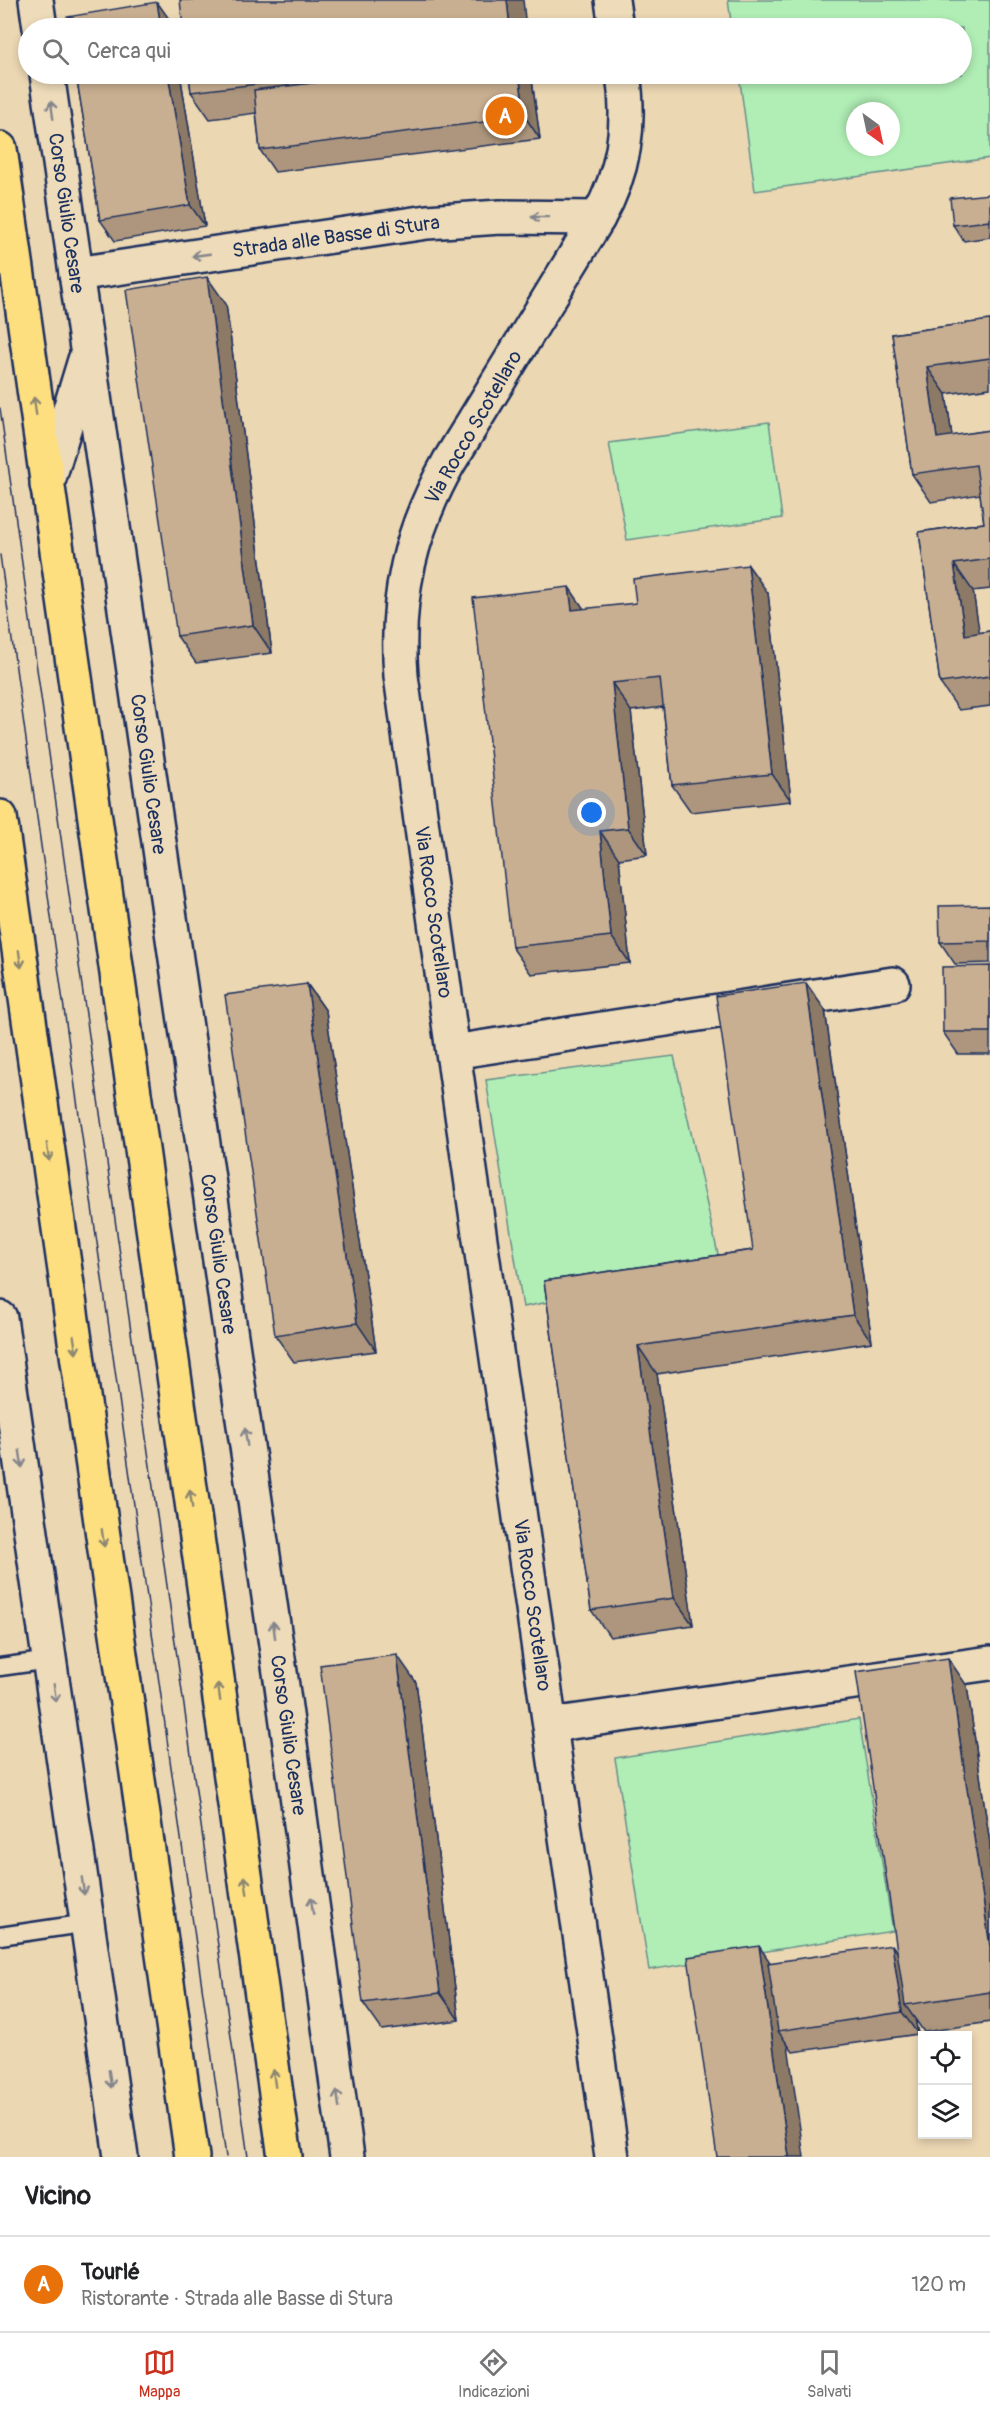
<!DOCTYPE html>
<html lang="it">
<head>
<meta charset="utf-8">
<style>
	:root { --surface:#fff; --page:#f6f6f6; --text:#202124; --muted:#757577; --line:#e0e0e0; --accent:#c8321e }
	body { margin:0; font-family:Pangolin,sans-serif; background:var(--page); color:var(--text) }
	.controls { position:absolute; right:18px; bottom:18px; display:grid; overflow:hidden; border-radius:0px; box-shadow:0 3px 9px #0003 }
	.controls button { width:54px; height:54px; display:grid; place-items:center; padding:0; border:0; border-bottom:2px solid var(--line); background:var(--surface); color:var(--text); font:30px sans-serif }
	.compass { position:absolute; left:846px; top:102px; width:54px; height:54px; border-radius:50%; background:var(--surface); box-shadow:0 3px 9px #0003; rotate:147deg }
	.you { position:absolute; left:592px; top:813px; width:21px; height:21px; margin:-15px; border:4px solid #fff; border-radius:50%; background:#1a73e8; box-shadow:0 0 0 9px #1a73e833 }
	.badge { display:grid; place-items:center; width:39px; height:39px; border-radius:50%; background:var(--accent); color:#fff; font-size:20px; font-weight:700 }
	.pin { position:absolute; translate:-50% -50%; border:3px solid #fff; box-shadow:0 2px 6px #0006 }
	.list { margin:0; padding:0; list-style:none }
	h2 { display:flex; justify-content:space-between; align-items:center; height:78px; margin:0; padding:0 24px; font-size:26px }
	h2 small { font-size:20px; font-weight:400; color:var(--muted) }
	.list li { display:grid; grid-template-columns:39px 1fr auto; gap:18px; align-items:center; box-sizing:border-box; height:96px; padding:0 24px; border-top:2px solid var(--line) }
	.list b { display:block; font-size:22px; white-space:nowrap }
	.list p { margin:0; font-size:20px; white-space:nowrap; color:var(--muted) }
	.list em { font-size:20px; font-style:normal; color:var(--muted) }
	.icon { flex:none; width:33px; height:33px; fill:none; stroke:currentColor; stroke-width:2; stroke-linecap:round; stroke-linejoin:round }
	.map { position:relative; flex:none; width:990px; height:2157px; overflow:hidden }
	.search { position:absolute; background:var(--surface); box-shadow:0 3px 9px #0003; left:18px; right:18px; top:18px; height:66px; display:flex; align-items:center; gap:15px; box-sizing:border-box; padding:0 21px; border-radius:33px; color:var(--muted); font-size:22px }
	.sheet { height:174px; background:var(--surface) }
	nav { display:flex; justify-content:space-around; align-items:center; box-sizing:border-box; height:84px; border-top:2px solid var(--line); background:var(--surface); font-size:16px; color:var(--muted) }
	nav a { display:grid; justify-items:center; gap:3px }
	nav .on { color:var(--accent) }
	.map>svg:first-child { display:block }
	.green { fill:#b0eeb5; stroke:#668e8a; stroke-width:1.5; fill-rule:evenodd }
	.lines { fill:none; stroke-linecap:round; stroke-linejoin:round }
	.lane-casing { stroke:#1b2f5e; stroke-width:21 }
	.street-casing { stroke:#1b2f5e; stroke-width:38 }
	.primary-casing { stroke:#1b2f5e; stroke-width:38 }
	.lane { stroke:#eddbb9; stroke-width:16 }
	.street { stroke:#eddbb9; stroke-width:33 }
	.primary { stroke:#fddf80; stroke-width:33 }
	.tram { stroke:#1b2f5e; stroke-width:1.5 }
	.wall { fill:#ad967d; stroke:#1b2f5e; stroke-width:1.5 }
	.shaded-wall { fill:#8d7a66; stroke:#1b2f5e; stroke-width:1.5 }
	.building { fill:#c9af91; stroke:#1b2f5e; stroke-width:1.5 }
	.oneway { stroke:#84858c }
	.oneway2 { stroke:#8c876f }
	.labels { text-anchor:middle; stroke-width:4.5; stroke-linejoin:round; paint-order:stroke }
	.street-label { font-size:20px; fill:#1b2f5e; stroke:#eddbb9 }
</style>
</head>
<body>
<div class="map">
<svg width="990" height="2157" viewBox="0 0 990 2157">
	<rect width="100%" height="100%" fill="#ecd7b3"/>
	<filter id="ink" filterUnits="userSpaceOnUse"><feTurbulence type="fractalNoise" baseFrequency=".0167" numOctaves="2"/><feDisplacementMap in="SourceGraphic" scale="12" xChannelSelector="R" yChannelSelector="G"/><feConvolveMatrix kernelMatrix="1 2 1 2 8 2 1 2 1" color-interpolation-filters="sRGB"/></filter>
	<g filter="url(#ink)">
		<g class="green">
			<path d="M 728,0 L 990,0 L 990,158 L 755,191 L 739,74 L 962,74 L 962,28 L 732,28 ZM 855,111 L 891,111 L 891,147 L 855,147 Z"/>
			<path d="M 769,422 L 782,518 L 627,540 L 609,443 Z"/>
			<path d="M 674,1056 L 721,1268 L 523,1307 L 486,1080 Z"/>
			<path d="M 859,1719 L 893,1931 L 649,1970 L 615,1758 Z"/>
		</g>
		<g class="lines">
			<g class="lane-casing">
				<g id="lane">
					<path d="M 0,1667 L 50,1660"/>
					<path d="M 0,1936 L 88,1923"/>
				</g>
			</g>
			<g class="street-casing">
				<g id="street">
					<path d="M 36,0 L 40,28"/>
					<path d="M 612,0 L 616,28"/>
					<path d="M 47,74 L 282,1686 L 347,2157"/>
					<path d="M 76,274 L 427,222 L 500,217 L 598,218"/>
					<path d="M 47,485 L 85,360"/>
					<path d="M 453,1052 L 893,984"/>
					<path d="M 0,1318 L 121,2157"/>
					<path d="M 550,1725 L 990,1663"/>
					<path d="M 612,2157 L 453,1052 L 401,676 C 395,596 410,531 449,462 L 598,218 C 624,172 631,126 623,74"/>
				</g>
			</g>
			<g class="primary-casing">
				<g id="primary">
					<path d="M 0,149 L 285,2157"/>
					<path d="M 0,817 L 192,2157"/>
				</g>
			</g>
			<use href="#lane" class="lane"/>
			<use href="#street" class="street"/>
			<use href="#primary" class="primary"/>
			<g class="tram">
				<path d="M 0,408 L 248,2157"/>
				<path d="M 0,555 L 226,2157"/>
			</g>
		</g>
		<g class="wall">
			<path d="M 76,74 L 180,74 L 205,226 L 115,241 L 100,220 Z"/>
			<path d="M 189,74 L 531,74 L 540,139 L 275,172 L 260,150 L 256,113 L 210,119 L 191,92 Z"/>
			<path d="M 990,194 L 990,237 L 964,241 L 953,225 Z"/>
			<path d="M 226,304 L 272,653 L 196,663 L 177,636 Z"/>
			<path d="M 990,320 L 990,388 L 946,394 L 952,436 L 990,430 L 990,589 L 973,591 L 979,633 L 990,631 L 990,706 L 959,710 L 940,683 L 919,532 L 984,523 L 980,494 L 931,502 L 912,474 L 892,334 Z"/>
			<path d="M 768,593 L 791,801 L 691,812 L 672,785 L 663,707 L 631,711 L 647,855 L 619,859 L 630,963 L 531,974 L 512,947 L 584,609 Z"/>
			<path d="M 990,905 L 990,963 L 955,964 L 940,942 Z"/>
			<path d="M 990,966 L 990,1054 L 958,1054 L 943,1032 Z"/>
			<path d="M 307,984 L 326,1011 L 376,1351 L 294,1362 L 275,1335 Z"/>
			<path d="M 825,1010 L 872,1342 L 657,1374 L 693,1625 L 610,1637 L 591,1610 L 544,1281 L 753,1250 Z"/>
			<path d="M 416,1682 L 459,2020 L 382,2030 L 363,2003 Z"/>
			<path d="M 967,1686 L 990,1844 L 990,2022 L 924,2032 L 915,2019 L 918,2034 L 793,2052 L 788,2045 L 717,2157 L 771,1963 L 897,1952 Z"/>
		</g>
		<g class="shaded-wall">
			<path d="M 507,0 L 523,0 L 526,28 L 510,28 Z"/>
			<path d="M 157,2 L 172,23 L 173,28 L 161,28 Z"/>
			<path d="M 168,74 L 180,74 L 205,226 L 190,205 Z"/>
			<path d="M 519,74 L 528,74 L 532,80 L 540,139 L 525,117 Z"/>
			<path d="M 207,277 L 226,304 L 272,653 L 253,625 Z"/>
			<path d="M 927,367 L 946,394 L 956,465 L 937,438 Z"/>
			<path d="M 954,564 L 973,591 L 984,662 L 965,635 Z"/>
			<path d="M 748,565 L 768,593 L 791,801 L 772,774 Z"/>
			<path d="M 569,587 L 588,615 L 572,610 Z"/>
			<path d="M 612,683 L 631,711 L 647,855 L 628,828 Z"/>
			<path d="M 600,831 L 619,859 L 630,963 L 611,936 Z"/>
			<path d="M 806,983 L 825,1010 L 872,1342 L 853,1315 Z"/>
			<path d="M 307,984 L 326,1011 L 376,1351 L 357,1323 Z"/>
			<path d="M 638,1346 L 657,1374 L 693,1625 L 674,1598 Z"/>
			<path d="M 397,1655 L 416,1682 L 459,2020 L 440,1993 Z"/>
			<path d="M 948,1658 L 967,1686 L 990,1844 L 990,1947 Z"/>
			<path d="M 892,1945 L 908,1966 L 905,2005 L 915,2019 L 918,2034 L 902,2012 Z"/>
			<path d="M 759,1946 L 778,1974 L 778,2031 L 788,2045 L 804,2157 L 789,2157 Z"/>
		</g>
		<g class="building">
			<path d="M 180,0 L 507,0 L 510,28 L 183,28 Z"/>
			<path d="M 157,2 L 161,28 L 69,28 L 67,17 Z"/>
			<path d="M 76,74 L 168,74 L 190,205 L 100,220 Z"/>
			<path d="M 189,74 L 339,74 L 191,92 Z"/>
			<path d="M 388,74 L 519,74 L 525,117 L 260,150 L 254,90 Z"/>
			<path d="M 990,194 L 990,221 L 953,225 L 950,198 Z"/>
			<path d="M 207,277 L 253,625 L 177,636 L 126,290 Z"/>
			<path d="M 990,320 L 990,358 L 927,367 L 937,438 L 990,430 L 990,559 L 954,564 L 965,635 L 990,631 L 990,676 L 940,683 L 919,532 L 984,523 L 976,465 L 912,474 L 892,334 Z"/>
			<path d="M 748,565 L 772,774 L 672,785 L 660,678 L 612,683 L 628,828 L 600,831 L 611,936 L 512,947 L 473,598 L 569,587 L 572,610 L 636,603 L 633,579 Z"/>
			<path d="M 990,905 L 990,941 L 940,942 L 939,906 Z"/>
			<path d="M 990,966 L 990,1032 L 943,1032 L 942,967 Z"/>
			<path d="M 806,983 L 853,1315 L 638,1346 L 674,1598 L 591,1610 L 544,1281 L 753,1250 L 716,996 Z"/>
			<path d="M 307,984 L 357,1323 L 275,1335 L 225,995 Z"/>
			<path d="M 397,1655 L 440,1993 L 363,2003 L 320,1665 Z"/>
			<path d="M 948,1658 L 990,1947 L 990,1992 L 905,2005 L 856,1672 Z"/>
			<path d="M 892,1945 L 902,2012 L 778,2031 L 768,1963 Z"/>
			<path d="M 759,1946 L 789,2157 L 717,2157 L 688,1957 Z"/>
		</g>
		<defs><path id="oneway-shaft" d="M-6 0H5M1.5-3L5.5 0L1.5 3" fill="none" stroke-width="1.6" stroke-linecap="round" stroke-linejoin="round" transform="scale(1.5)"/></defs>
		<g class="oneway">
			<use href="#oneway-shaft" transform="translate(52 110) rotate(-98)"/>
			<use href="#oneway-shaft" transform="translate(540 217) rotate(180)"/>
			<use href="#oneway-shaft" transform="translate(201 255) rotate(172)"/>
			<use href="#oneway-shaft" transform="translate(246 1437) rotate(-98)"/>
			<use href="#oneway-shaft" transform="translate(21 1459) rotate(82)"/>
			<use href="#oneway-shaft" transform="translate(274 1630) rotate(-98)"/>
			<use href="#oneway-shaft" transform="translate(55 1693) rotate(82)"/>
			<use href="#oneway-shaft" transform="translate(83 1886) rotate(82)"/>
			<use href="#oneway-shaft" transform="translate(312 1906) rotate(-98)"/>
			<use href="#oneway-shaft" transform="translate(110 2079) rotate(82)"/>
			<use href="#oneway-shaft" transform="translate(338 2099) rotate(-98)"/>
		</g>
		<g class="oneway2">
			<use href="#oneway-shaft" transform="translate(35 406) rotate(-98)"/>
			<use href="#oneway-shaft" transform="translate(20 959) rotate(82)"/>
			<use href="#oneway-shaft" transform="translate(48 1152) rotate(82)"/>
			<use href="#oneway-shaft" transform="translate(75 1345) rotate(82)"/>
			<use href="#oneway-shaft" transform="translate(191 1499) rotate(-98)"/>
			<use href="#oneway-shaft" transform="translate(103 1538) rotate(82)"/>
			<use href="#oneway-shaft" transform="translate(219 1692) rotate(-98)"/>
			<use href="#oneway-shaft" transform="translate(246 1885) rotate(-98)"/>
			<use href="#oneway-shaft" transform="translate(274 2078) rotate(-98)"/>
		</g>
	</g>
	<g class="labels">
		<g class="street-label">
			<text transform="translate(67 213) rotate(82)" y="7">Corso Giulio Cesare</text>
			<text transform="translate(336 236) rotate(-8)" y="7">Strada alle Basse di Stura</text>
			<text transform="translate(473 427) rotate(-60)" y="7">Via Rocco Scotellaro</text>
			<text transform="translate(149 774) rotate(82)" y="7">Corso Giulio Cesare</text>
			<text transform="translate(434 912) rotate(82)" y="7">Via Rocco Scotellaro</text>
			<text transform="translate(219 1254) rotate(82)" y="7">Corso Giulio Cesare</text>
			<text transform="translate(533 1605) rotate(82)" y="7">Via Rocco Scotellaro</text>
			<text transform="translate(289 1735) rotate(82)" y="7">Corso Giulio Cesare</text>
		</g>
	</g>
</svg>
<div class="controls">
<button><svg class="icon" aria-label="locate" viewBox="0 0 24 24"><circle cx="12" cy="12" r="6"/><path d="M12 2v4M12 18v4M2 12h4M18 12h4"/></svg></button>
<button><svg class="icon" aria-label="layers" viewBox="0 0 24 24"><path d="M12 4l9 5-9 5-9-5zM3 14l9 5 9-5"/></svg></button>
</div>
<svg class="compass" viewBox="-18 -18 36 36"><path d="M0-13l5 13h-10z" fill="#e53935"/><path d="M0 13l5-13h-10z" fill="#757577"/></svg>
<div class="you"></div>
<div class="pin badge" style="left:505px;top:116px;background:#e8710a">A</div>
<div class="search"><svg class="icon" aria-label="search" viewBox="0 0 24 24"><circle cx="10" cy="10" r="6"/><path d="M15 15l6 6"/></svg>Cerca qui</div>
</div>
<section class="sheet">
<h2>Vicino<small></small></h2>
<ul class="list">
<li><span class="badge" style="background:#e8710a">A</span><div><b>Tourlé</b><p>Ristorante · Strada alle Basse di Stura</p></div><em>120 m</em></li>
</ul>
</section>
<nav>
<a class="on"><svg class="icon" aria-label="map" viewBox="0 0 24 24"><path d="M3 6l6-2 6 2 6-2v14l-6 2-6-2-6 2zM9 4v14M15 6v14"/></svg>Mappa</a>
<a><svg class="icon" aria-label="directions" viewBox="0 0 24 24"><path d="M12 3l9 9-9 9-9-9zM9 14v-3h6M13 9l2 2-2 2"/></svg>Indicazioni</a>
<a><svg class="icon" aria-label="saved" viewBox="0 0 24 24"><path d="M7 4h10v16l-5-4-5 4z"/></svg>Salvati</a>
</nav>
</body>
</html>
